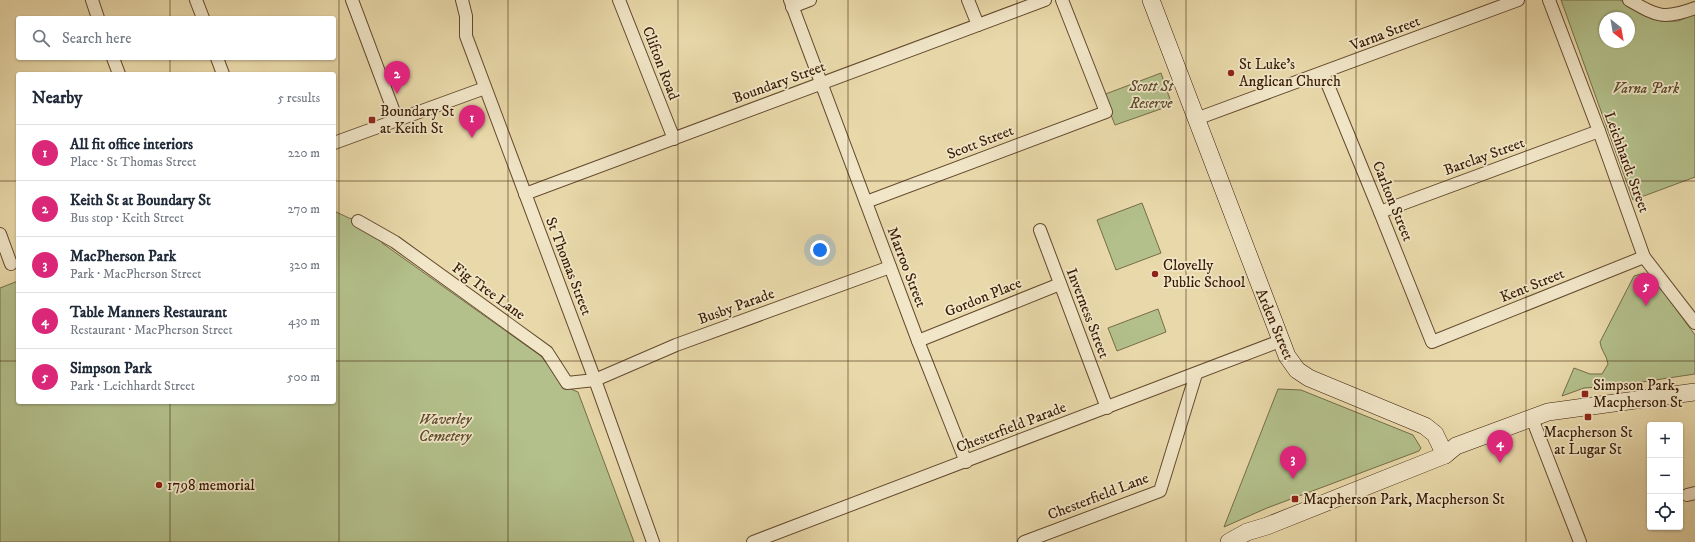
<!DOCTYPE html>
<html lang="en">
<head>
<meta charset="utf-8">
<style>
	:root { --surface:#fff; --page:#f6f6f7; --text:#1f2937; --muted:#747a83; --line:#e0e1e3; --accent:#db2777 }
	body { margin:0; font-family:"IM FELL DW Pica",serif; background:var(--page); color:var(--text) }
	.controls { position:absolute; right:12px; bottom:12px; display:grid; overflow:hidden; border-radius:4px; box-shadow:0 1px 3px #0004 }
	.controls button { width:36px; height:36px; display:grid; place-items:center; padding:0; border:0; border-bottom:1px solid var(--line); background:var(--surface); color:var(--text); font:20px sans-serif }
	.compass { position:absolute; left:1599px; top:12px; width:36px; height:36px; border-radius:50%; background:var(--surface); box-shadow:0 1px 3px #0004; rotate:149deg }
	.you { position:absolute; left:820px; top:250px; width:14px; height:14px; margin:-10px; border:3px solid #fff; border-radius:50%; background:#1a73e8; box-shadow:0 0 0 6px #1a73e833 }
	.badge { display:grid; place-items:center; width:26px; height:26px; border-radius:50%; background:var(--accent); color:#fff; font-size:13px; font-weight:700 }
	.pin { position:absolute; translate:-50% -33px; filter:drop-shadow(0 1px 2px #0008) }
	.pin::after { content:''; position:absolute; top:21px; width:14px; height:12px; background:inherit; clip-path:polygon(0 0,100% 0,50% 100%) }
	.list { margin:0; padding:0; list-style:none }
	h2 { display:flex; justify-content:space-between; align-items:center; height:52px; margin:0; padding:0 16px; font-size:17px }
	h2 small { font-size:13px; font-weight:400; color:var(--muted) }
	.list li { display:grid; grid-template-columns:26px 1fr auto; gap:12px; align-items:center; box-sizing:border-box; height:56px; padding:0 16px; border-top:1px solid var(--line) }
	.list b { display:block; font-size:15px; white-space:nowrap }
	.list p { margin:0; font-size:13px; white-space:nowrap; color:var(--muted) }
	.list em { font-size:13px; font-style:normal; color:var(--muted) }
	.icon { flex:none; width:22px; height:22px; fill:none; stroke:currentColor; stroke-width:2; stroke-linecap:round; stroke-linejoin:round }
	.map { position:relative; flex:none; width:1695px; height:542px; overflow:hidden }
	.search { position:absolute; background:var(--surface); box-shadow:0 1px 3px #0004; left:16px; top:16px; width:320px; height:44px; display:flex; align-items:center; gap:10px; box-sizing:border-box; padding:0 14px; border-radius:4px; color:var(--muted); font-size:15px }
	.panel { position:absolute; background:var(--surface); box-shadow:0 1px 3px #0004; left:16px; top:72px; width:320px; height:332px; border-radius:4px }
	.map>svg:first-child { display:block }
	.green { fill:#b3c08b; stroke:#766d48; fill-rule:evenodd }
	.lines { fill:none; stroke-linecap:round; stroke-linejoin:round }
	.street-casing { stroke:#644a2e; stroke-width:14 }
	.secondary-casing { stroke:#381a04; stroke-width:18 }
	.street { stroke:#f1e6c8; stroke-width:12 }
	.secondary { stroke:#f1e6c8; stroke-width:17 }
	.grid { fill:none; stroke:#381a04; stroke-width:1; stroke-opacity:0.55 }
	.poi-dot { fill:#8f2418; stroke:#f1e6c8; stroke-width:1.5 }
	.labels { text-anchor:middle; stroke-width:3.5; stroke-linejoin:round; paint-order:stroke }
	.street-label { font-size:15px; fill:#381a04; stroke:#f1e6c8 }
	.poi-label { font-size:15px; fill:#381a04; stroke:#f1e6c8; text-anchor:start }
	.park-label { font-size:15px; font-style:italic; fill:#5d4c2c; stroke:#f1e6c8 }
</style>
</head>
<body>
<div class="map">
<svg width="1695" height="542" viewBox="0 0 1695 542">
	<rect width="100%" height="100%" fill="#e9d9aa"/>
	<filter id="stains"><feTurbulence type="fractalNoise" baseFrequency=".005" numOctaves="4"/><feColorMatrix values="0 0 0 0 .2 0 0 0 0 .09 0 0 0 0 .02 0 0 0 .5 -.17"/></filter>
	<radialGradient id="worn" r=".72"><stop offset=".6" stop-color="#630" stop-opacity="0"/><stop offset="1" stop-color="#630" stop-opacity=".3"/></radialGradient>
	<g class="green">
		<path d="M 1561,0 L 1620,0 L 1651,18 L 1662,21 L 1678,21 L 1695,14 L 1695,177 L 1633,200 ZM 1605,18 L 1629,18 L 1629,42 L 1605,42 Z"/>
		<path d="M 1161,73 L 1172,105 L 1115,125 L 1103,95 Z"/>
		<path d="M 1142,203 L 1161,253 L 1116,270 L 1097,220 Z"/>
		<path d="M 334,211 L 349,218 L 364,222 L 383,241 L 382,243 L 541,356 L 564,386 L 578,392 L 634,542 L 0,542 L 0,288 L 18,281 L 18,402 L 334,402 Z"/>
		<path d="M 1644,273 L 1653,278 L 1695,335 L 1695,374 L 1615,386 L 1584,388 L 1562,396 L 1574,368 L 1590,374 L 1602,374 L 1608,364 C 1607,355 1601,351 1600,342 L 1634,276 Z"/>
		<path d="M 1158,309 L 1166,332 L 1117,351 L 1108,328 Z"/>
		<path d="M 1278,389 L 1301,390 L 1413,435 L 1421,448 L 1419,451 L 1267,508 L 1224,527 Z"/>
	</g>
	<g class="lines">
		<g class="street-casing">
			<g id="street">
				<path d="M 92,0 L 98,18"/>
				<path d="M 196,0 L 203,18"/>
				<path d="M 352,0 L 397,120"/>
				<path d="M 462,0 L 466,16 L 466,36 L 595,380 L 653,542"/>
				<path d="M 619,0 L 674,139"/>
				<path d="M 790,0 L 918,341 L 966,462"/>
				<path d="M 968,0 L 978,25"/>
				<path d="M 1549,0 L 1599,131 L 1644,257 L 1695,323"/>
				<path d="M 1629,0 C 1657,16 1663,20 1695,8"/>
				<path d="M 792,7 L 810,0"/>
				<path d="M 113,58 L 119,74"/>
				<path d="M 217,58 L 223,74"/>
				<path d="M 1323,73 L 1380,212 L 1432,342 L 1644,257"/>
				<path d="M 1196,119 L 1518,0"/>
				<path d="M 334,143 L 485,88"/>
				<path d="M 525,194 L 1045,0"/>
				<path d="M 866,202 L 1106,112 L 1062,0"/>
				<path d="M 1380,212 L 1599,131"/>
				<path d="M 358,221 L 395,242 L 547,352 L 567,383 L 595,380 L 676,345 L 890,267"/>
				<path d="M 1040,230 L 1107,408"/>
				<path d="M 0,234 L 11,264"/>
				<path d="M 918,341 L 1060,284"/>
				<path d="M 1535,426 L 1580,542"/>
				<path d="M 1687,495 L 1695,493"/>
				<path d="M 753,542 L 1280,341"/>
				<path d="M 1024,542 L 1160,491 L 1196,374"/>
			</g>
		</g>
		<g class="secondary-casing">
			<g id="secondary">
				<path d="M 1151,0 L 1287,356 L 1297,370 L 1309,378 L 1425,426 L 1435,434 L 1445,455"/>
				<path d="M 1229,542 L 1247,532 L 1267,526 L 1445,455 L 1456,446 L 1548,412 L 1695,392"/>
			</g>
		</g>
		<use href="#street" class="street"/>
		<use href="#secondary" class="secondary"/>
	</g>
	<path class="grid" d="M 170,0 L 170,18M 339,0 L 339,542M 508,0 L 508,542M 678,0 L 678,542M 848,0 L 848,542M 1017,0 L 1017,542M 1186,0 L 1186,542M 1356,0 L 1356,542M 1526,0 L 1526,542M 170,58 L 170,74M 0,181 L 18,181M 334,181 L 1695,181M 0,361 L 18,361M 334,361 L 1695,361M 170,402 L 170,542"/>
	<g class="poi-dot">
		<circle cx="1231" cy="73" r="4"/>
		<rect x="368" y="116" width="8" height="8" rx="2"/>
		<circle cx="1155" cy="274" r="4"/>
		<rect x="1581" y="390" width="8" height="8" rx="2"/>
		<rect x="1584" y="413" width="8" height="8" rx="2"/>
		<circle cx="159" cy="485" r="4"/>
		<rect x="1291" y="495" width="8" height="8" rx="2"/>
	</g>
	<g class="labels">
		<g class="street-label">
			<text transform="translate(1385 33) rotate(-21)" y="5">Varna Street</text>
			<text transform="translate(661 63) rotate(69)" y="5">Clifton Road</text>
			<text transform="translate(779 82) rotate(-20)" y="5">Boundary Street</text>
			<text transform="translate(980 142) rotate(-21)" y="5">Scott Street</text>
			<text transform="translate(1484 156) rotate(-20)" y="5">Barclay Street</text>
			<text transform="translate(1627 162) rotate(70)" y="5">Leichhardt Street</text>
			<text transform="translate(1393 201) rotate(68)" y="5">Carlton Street</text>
			<text transform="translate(569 266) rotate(69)" y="5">St Thomas Street</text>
			<text transform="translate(907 267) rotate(69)" y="5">Marroo Street</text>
			<text transform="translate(1532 285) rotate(-22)" y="5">Kent Street</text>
			<text transform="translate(489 291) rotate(36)" y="5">Fig Tree Lane</text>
			<text transform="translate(983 297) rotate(-22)" y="5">Gordon Place</text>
			<text transform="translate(736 306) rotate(-20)" y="5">Busby Parade</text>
			<text transform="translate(1088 313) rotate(69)" y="5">Inverness Street</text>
			<text transform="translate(1275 324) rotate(67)" y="5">Arden Street</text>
			<text transform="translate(1011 427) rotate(-21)" y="5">Chesterfield Parade</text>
			<text transform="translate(1098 496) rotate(-21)" y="5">Chesterfield Lane</text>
		</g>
		<g class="poi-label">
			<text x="1239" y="69">St Luke's<tspan x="1239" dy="17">Anglican Church</tspan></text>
			<text x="380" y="116">Boundary St<tspan x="380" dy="17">at Keith St</tspan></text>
			<text x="1163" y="270">Clovelly<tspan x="1163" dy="17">Public School</tspan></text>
			<text x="1593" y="390">Simpson Park,<tspan x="1593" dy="17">Macpherson St</tspan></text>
			<text x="1588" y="437" text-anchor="middle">Macpherson St<tspan x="1588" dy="17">at Lugar St</tspan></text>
			<text x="167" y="490">1798 memorial</text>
			<text x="1303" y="504">Macpherson Park, Macpherson St</text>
		</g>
		<g class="park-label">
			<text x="1151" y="91">Scott St<tspan x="1151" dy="17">Reserve</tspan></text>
			<text x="1646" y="93">Varna Park</text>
			<text x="445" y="424">Waverley<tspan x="445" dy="17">Cemetery</tspan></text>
		</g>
	</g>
	<rect width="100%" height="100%" filter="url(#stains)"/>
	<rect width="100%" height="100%" fill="url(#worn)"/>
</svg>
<div class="controls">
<button>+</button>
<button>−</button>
<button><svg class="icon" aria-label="locate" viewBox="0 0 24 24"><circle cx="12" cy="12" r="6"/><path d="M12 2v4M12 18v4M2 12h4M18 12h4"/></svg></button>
</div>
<svg class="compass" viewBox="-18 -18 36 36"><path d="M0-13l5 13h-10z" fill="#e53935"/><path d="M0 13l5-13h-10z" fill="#747a83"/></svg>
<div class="you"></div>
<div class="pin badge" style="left:472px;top:138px">1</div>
<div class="pin badge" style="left:397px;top:94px">2</div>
<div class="pin badge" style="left:1293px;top:479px">3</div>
<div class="pin badge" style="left:1500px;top:463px">4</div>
<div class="pin badge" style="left:1646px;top:306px">5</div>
<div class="search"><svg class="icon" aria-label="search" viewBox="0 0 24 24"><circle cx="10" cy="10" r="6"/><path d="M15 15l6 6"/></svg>Search here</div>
<section class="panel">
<h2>Nearby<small>5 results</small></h2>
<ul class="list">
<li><span class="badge">1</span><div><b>All fit office interiors</b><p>Place · St Thomas Street</p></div><em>220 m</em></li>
<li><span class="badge">2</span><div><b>Keith St at Boundary St</b><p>Bus stop · Keith Street</p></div><em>270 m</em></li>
<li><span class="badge">3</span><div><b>MacPherson Park</b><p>Park · MacPherson Street</p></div><em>320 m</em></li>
<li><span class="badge">4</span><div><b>Table Manners Restaurant</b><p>Restaurant · MacPherson Street</p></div><em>430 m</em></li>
<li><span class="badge">5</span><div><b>Simpson Park</b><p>Park · Leichhardt Street</p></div><em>500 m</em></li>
</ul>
</section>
</div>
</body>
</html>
